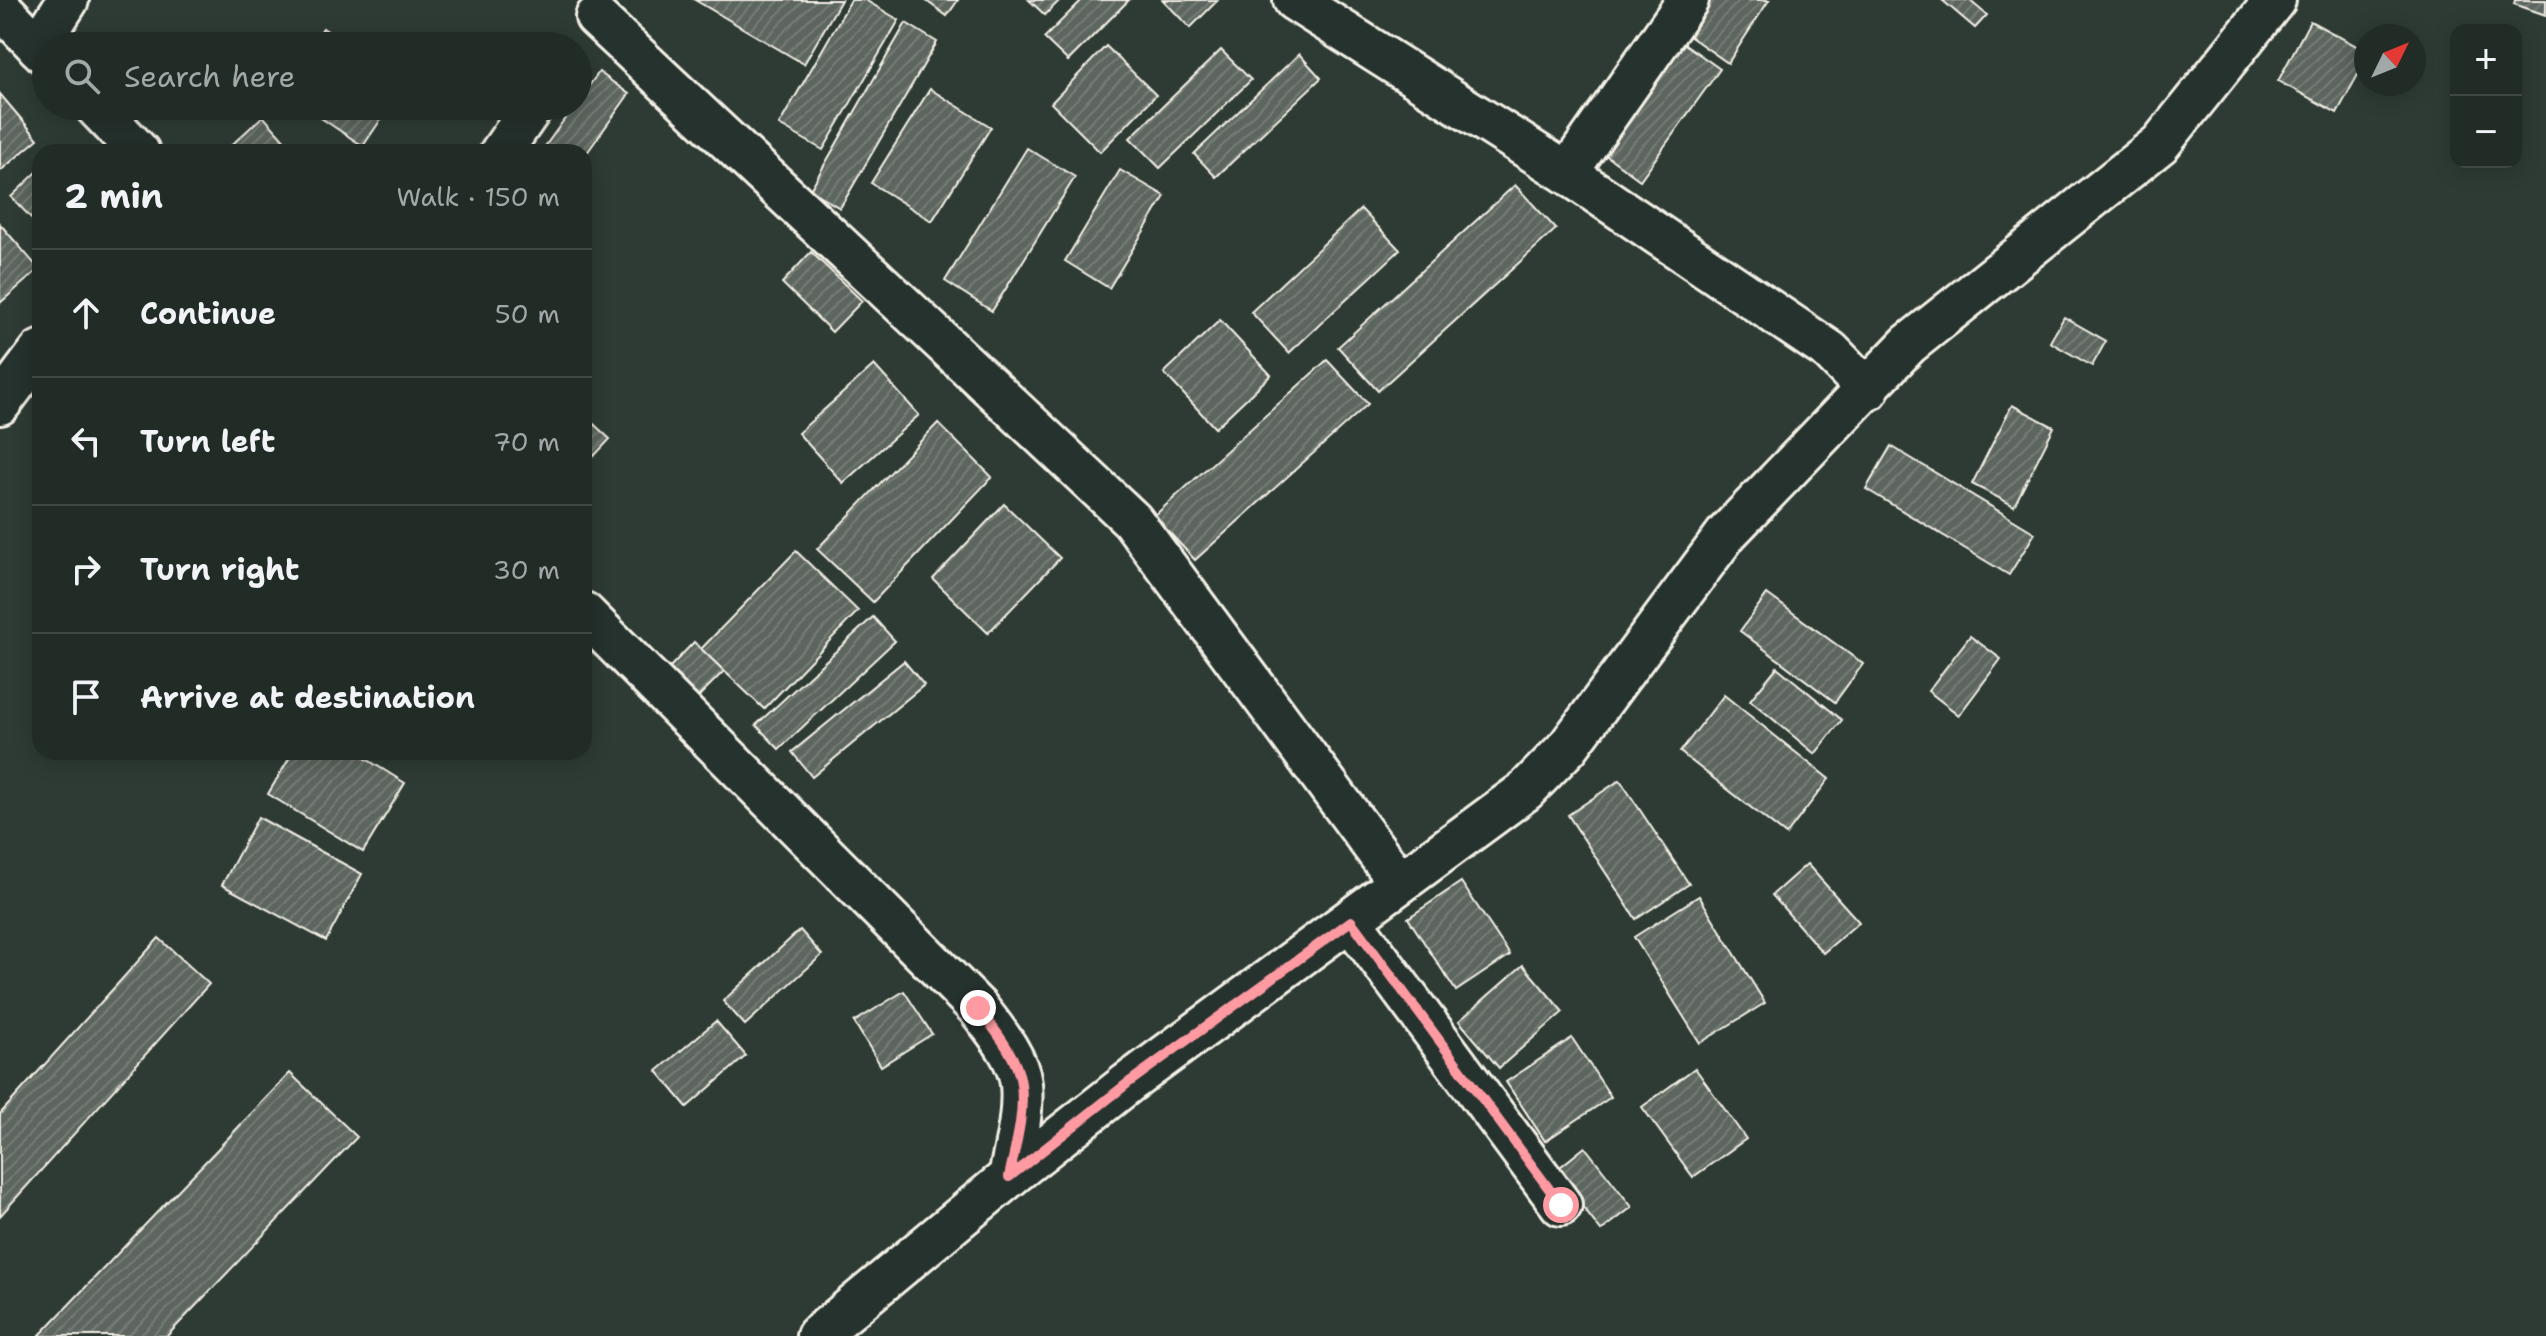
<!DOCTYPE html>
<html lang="en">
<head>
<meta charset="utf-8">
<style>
	:root { --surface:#222c27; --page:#2a342f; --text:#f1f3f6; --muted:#a2a7a7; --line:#3f4844 }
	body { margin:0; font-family:"Shantell Sans",sans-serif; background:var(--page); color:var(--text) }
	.controls { position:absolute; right:24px; top:24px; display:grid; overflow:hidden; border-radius:16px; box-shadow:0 4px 20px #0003 }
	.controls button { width:72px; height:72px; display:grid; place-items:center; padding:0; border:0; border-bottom:2px solid var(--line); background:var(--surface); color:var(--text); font:40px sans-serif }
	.compass { position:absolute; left:2354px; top:24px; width:72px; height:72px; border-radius:50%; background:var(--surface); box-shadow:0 4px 20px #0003; rotate:47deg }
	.stop { position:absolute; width:24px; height:24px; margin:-18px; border:6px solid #ff9aa2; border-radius:50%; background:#fff }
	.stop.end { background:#ff9aa2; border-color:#fff; box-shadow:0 2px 8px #0008 }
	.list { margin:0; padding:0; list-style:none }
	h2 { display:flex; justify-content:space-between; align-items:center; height:104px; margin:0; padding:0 32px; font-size:34px }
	h2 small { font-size:26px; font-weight:400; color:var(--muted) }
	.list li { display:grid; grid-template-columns:52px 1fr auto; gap:24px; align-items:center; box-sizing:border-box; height:128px; padding:0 32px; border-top:2px solid var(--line) }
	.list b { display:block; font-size:30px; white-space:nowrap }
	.list em { font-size:26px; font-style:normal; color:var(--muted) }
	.icon { flex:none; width:44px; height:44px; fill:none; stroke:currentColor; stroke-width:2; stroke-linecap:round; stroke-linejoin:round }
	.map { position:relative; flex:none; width:2546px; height:1336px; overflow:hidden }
	.search { position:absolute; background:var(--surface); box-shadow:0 4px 20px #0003; left:32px; top:32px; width:560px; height:88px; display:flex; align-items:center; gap:20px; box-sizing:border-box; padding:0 28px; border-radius:44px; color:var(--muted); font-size:30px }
	.panel { position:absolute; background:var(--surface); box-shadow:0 4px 20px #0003; left:32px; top:144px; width:560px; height:616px; border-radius:24px }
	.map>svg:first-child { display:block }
	.building { fill:url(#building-hatch); stroke:#f4f1e8; stroke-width:2 }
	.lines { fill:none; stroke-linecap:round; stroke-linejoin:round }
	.street-casing { stroke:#f4f1e8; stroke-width:46 }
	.street { stroke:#26332d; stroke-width:40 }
	.route { stroke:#ff9aa2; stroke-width:10 }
</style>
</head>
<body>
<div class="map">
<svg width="2546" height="1336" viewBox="0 0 2546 1336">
	<defs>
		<pattern id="building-hatch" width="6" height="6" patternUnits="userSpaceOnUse" patternTransform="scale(2)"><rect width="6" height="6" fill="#5c655e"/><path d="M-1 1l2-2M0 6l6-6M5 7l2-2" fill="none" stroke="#747c75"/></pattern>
	</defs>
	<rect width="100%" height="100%" fill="#2e3b34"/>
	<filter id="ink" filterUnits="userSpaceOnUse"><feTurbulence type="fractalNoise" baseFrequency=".0125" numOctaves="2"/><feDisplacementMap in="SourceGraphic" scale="16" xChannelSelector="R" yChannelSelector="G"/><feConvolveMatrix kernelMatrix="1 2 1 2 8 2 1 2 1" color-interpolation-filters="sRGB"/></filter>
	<g filter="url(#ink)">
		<g class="building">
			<path d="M 695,0 L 841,0 L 804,64 Z"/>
			<path d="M 851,0 L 865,0 L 899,20 L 823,150 L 779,125 Z"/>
			<path d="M 925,0 L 958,0 L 947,16 Z"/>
			<path d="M 1029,0 L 1060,0 L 1045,15 Z"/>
			<path d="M 1082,0 L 1129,0 L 1068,61 L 1044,38 Z"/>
			<path d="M 1163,0 L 1218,0 L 1190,28 Z"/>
			<path d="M 1708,0 L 1769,0 L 1728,63 L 1685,33 Z"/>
			<path d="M 1942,0 L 1969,0 L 1987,15 L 1975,28 Z"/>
			<path d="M 2515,0 L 2546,0 L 2546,15 L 2514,4 Z"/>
			<path d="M 2310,21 L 2366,51 L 2366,60 L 2337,113 L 2278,81 Z"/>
			<path d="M 906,23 L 937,42 L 840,208 L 810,190 Z"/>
			<path d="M 323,28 L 350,46 L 311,46 Z"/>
			<path d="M 1682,42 L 1720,69 L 1640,180 L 1603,153 Z"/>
			<path d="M 1106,46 L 1156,95 L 1100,152 L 1051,103 Z"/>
			<path d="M 1221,50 L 1251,80 L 1160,168 L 1130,138 Z"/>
			<path d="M 1299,54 L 1321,78 L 1216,177 L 1194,154 Z"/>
			<path d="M 599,72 L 629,94 L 584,157 L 584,152 L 541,152 L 574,106 L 578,106 L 578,101 Z"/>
			<path d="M 930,89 L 991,127 L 932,221 L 871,183 Z"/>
			<path d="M 0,94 L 38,139 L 0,171 Z"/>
			<path d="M 303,106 L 390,106 L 363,146 Z"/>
			<path d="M 263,116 L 295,152 L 224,152 Z"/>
			<path d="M 1027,148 L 1075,177 L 992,311 L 945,281 Z"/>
			<path d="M 40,169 L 40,227 L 11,197 Z"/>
			<path d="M 1120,170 L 1165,196 L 1109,288 L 1065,261 Z"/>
			<path d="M 1515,185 L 1556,229 L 1378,391 L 1338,347 Z"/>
			<path d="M 1361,209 L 1400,250 L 1289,353 L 1251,312 Z"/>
			<path d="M 0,224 L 39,269 L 0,303 Z"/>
			<path d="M 811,252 L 862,301 L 832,332 L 782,283 Z"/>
			<path d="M 2064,317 L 2106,341 L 2092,366 L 2050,342 Z"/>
			<path d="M 1220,320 L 1271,375 L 1215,428 L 1164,373 Z"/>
			<path d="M 1327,360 L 1368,404 L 1195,560 L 1154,516 Z"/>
			<path d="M 874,365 L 919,415 L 843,483 L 798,433 Z"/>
			<path d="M 2012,405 L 2054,427 L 2014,506 L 1972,484 Z"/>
			<path d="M 584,415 L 610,439 L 594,456 L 584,447 Z"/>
			<path d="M 938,423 L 992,477 L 873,602 L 817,549 Z"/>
			<path d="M 1891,446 L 2035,533 L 2009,575 L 1866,489 Z"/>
			<path d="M 1004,504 L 1060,558 L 988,633 L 933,579 Z"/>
			<path d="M 796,551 L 858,611 L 764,709 L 701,649 Z"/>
			<path d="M 1767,594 L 1863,664 L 1835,702 L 1740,631 Z"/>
			<path d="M 873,617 L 895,641 L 779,749 L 756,725 Z"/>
			<path d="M 1970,636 L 2001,659 L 1959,715 L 1928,691 Z"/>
			<path d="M 694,642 L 724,671 L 698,697 L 668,669 Z"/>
			<path d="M 904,661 L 924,685 L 812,777 L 792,752 Z"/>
			<path d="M 1777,667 L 1842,720 L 1815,754 L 1750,700 Z"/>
			<path d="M 1724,695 L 1829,779 L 1786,835 L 1680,752 Z"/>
			<path d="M 293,752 L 355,752 L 405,783 L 363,852 L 268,794 Z"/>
			<path d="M 1620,780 L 1689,884 L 1636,919 L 1568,815 Z"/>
			<path d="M 258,817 L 362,874 L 326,941 L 222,885 Z"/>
			<path d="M 1807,864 L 1859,922 L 1823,953 L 1772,895 Z"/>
			<path d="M 1461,882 L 1510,955 L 1456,991 L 1408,918 Z"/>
			<path d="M 1699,896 L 1765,1003 L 1700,1043 L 1634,937 Z"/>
			<path d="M 800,930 L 822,955 L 745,1025 L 723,1001 Z"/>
			<path d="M 159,938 L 209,984 L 0,1216 L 0,1114 Z"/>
			<path d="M 1523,965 L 1563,1012 L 1499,1068 L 1459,1021 Z"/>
			<path d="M 904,991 L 932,1034 L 881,1066 L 854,1022 Z"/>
			<path d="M 716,1021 L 746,1056 L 687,1107 L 657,1071 Z"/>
			<path d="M 1572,1038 L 1611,1097 L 1545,1141 L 1506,1082 Z"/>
			<path d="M 1695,1068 L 1746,1139 L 1693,1177 L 1642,1107 Z"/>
			<path d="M 290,1073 L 357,1137 L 167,1336 L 39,1336 Z"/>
			<path d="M 1585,1147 L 1632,1207 L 1601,1231 L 1555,1171 Z"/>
		</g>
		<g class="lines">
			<g class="street-casing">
				<g id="street">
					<path d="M 1294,0 L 1567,173 L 1830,351 L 1868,390"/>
					<path d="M 0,7 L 46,55"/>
					<path d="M 596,17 L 1132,520 L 1400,883"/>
					<path d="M 38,47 L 68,0"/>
					<path d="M 95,106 L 139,152"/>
					<path d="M 501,152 L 533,106"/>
					<path d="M 1567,173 L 1688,0"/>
					<path d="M 0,404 L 40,351"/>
					<path d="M 584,613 L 978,1008 C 994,1029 1018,1057 1021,1084 C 1024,1114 1015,1148 1009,1177"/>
					<path d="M 1351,921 L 1561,1205"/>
					<path d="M 817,1336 L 1009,1177 L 1128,1083 L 1525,791 L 1568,747 L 1727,533 L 1909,344 L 2160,144 L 2275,0"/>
				</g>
			</g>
			<use href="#street" class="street"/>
		</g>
	</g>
	<g class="lines" filter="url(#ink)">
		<path class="route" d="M 978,1008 C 994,1029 1018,1057 1021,1084 C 1025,1114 1015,1148 1009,1177 L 1128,1083 L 1351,921 L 1561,1205"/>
	</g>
</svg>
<div class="controls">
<button>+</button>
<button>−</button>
</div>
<svg class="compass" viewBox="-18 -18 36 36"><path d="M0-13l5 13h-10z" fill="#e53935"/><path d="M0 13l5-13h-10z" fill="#a2a7a7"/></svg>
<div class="stop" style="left:1561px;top:1205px"></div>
<div class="stop end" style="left:978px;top:1008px"></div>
<div class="search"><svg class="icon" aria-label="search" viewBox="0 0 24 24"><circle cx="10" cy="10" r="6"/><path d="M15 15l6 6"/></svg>Search here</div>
<section class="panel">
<h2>2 min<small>Walk · 150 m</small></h2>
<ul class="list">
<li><svg class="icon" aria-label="ahead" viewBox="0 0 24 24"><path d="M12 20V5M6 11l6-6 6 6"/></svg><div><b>Continue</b></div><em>50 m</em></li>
<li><svg class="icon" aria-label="left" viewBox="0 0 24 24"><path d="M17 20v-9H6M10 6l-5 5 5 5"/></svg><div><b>Turn left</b></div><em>70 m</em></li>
<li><svg class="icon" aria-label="right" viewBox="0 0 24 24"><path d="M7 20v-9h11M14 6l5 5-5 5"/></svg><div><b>Turn right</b></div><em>30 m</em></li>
<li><svg class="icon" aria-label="arrive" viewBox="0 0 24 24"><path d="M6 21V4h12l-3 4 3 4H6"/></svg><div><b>Arrive at destination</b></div></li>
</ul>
</section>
</div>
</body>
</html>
